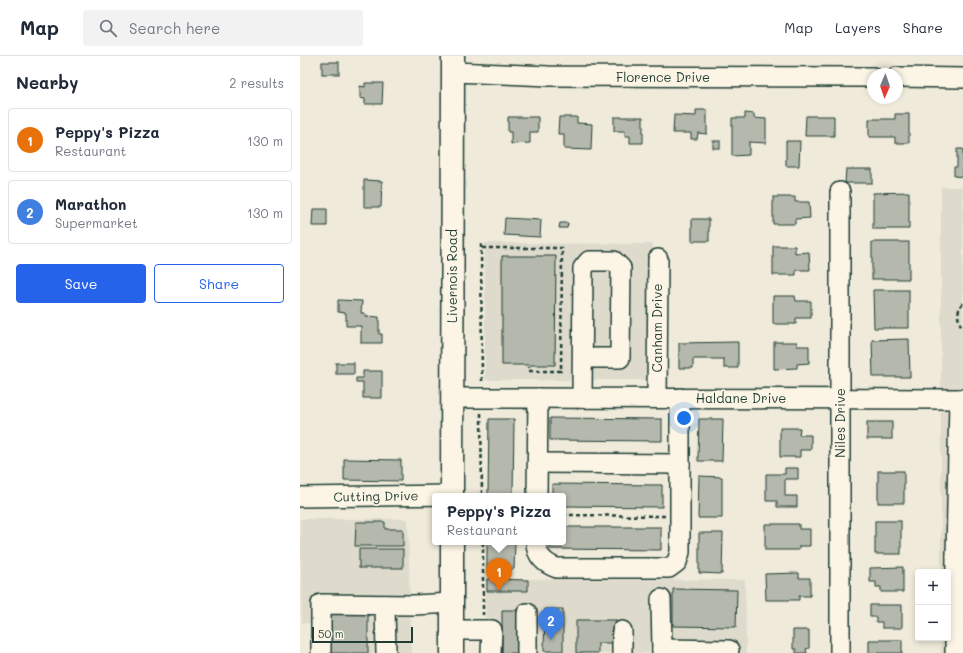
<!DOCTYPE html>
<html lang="en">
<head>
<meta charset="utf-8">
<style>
	:root { --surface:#fff; --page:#f2f2f3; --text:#1f2937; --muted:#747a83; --line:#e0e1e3; --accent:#2563eb }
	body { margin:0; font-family:Mali,sans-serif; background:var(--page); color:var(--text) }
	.controls { position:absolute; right:12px; bottom:12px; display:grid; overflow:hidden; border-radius:4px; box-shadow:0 2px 6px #0003 }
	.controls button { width:36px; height:36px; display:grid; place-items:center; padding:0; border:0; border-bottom:1px solid var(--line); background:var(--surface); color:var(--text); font:20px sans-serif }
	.compass { position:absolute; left:567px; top:12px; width:36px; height:36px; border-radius:50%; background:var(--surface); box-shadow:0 2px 6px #0003; rotate:182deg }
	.scale { position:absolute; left:12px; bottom:10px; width:101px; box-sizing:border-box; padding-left:4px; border:2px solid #1f3d34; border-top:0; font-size:11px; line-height:14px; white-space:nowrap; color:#1f3d34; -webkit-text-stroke:3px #fcf5e5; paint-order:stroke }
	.you { position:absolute; left:384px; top:362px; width:14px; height:14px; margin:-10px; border:3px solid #fff; border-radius:50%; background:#1a73e8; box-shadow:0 0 0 6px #1a73e833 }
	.badge { display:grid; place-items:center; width:26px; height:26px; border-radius:50%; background:var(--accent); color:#fff; font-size:13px; font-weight:700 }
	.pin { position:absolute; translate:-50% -33px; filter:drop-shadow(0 1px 2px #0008) }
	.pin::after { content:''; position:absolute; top:21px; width:14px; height:12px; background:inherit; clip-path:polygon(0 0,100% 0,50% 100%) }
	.popup { position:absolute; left:132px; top:437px; width:134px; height:52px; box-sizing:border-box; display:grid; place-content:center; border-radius:4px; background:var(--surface); filter:drop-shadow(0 1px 3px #0005); font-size:13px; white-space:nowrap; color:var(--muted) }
	.popup b { font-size:15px; color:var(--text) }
	.popup::after { content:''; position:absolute; left:50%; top:100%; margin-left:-8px; border:8px solid transparent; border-top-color:var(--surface) }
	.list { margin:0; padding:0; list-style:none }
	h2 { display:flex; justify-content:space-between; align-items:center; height:52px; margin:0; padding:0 16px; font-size:17px }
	h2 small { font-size:13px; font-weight:400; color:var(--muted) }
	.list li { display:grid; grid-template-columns:26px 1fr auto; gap:12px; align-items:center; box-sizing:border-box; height:64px; margin:0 8px 8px; padding:0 8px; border:1px solid var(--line); border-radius:4px }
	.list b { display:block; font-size:15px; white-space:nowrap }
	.list p { margin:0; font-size:13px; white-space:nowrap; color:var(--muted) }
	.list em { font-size:13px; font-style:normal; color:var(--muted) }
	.actions { display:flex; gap:8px; padding:12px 16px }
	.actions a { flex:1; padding:9px 0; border:1px solid var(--accent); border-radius:4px; text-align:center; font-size:14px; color:var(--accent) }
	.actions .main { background:var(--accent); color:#fff }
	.icon { flex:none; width:22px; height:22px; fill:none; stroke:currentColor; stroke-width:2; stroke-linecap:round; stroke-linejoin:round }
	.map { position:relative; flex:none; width:663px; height:597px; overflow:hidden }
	header { display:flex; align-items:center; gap:24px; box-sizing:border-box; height:56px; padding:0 20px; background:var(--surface); border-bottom:1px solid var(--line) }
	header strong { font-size:19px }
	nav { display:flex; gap:22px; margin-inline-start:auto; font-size:14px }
	.search { width:280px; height:36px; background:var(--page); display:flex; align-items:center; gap:10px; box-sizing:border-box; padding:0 14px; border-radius:4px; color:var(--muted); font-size:15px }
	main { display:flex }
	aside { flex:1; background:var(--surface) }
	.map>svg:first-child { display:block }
	.built { fill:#dedbcc }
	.building { fill:#b5b9ad; stroke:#1f3d34 }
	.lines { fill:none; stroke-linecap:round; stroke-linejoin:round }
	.minor-casing { stroke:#1f3d34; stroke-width:22 }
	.major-casing { stroke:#1f3d34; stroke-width:25 }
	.path { stroke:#1f3d34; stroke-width:2.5; stroke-dasharray:4 3; stroke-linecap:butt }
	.minor { stroke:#fcf5e5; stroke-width:19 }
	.major { stroke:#fcf5e5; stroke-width:22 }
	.labels { text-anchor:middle; stroke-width:3.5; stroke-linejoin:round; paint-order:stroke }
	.street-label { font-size:13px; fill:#1f3d34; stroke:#fcf5e5 }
</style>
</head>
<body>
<header>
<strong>Map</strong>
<div class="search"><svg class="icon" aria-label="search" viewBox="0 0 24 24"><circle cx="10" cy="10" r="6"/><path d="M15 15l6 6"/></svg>Search here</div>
<nav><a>Map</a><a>Layers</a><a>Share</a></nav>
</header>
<main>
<aside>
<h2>Nearby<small>2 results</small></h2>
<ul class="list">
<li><span class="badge" style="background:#e8710a">1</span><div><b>Peppy's Pizza</b><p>Restaurant</p></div><em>130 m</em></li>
<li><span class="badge" style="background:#3f7fe0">2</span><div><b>Marathon</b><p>Supermarket</p></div><em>130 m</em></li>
</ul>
<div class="actions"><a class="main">Save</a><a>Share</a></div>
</aside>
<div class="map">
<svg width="663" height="597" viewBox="0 0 663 597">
	<rect width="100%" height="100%" fill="#efeada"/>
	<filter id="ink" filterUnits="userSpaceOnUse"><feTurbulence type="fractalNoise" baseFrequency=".025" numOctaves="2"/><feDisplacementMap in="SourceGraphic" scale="8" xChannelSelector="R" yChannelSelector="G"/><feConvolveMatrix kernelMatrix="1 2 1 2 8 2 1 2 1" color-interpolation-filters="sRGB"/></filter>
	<g filter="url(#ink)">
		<g class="built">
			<path d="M 641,131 L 663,131 L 663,597 L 641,597 L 641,582 L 648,582 L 648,516 L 641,516 Z"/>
			<path d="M 185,187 L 353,188 L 352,324 L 185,324 Z"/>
			<path d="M 0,463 L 108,463 L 111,597 L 15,597 L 14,567 L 2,567 Z"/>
			<path d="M 185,523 L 445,524 L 446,597 L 186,597 Z"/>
		</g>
		<g class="building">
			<rect x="22" y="6" width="17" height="12"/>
			<path d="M 65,27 L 83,27 L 82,48 L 65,48 L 65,43 L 60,42 L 60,30 L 65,31 Z"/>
			<path d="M 396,54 L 407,54 L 407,78 L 398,77 L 397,83 L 391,83 L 391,77 L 373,77 L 374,59 L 396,60 Z"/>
			<path d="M 445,57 L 454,58 L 454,62 L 466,63 L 466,87 L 449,86 L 449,99 L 432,100 L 432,62 L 445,62 Z"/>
			<path d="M 595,58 L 609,58 L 609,87 L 595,87 L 595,81 L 569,81 L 569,63 L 595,63 Z"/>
			<path d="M 506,60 L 534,60 L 534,80 L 505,80 Z"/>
			<path d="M 208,61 L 238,61 L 238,76 L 230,76 L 230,87 L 211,88 L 211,76 L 208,76 Z"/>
			<path d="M 259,61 L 277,61 L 277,67 L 292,68 L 291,94 L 264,93 L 264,78 L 258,78 Z"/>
			<path d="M 314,61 L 343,61 L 343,87 L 330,87 L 330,80 L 325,80 L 325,75 L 314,75 Z"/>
			<rect x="413" y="85" width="7" height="7"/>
			<path d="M 486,85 L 500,85 L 499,110 L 486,110 Z"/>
			<path d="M 657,93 L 663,93 L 663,121 L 654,120 L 654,111 L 657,111 Z"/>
			<path d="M 546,113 L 572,113 L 572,127 L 545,127 Z"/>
			<path d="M 64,124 L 82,125 L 81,151 L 64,151 Z"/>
			<path d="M 609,136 L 609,173 L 573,173 L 573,137 Z"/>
			<path d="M 473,141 L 495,141 L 495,146 L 509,146 L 510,162 L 495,163 L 495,168 L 473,168 Z"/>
			<path d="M 13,153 L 27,153 L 27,170 L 12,170 Z"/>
			<path d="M 205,162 L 241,164 L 240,181 L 204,179 Z"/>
			<rect x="392" y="163" width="17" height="22"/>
			<path d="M 260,167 L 268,167 L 267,172 L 259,172 Z"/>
			<rect x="572" y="186" width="37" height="37"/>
			<path d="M 473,190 L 495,190 L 495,197 L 509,196 L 510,214 L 496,214 L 496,219 L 473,219 Z"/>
			<path d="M 202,200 L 256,200 L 255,309 L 202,309 Z"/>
			<path d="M 573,234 L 609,234 L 609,272 L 574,272 Z"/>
			<path d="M 473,240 L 495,240 L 496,245 L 511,245 L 511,262 L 496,262 L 496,268 L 473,268 Z"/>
			<path d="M 38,244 L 62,245 L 61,257 L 65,257 L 65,260 L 79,261 L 79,278 L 82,278 L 82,287 L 61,287 L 61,270 L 46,270 L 46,257 L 38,256 Z"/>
			<path d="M 609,283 L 610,321 L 573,321 L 572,284 Z"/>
			<path d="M 438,286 L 438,312 L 424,312 L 424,303 L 393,303 L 393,312 L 379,312 L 379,287 Z"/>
			<path d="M 474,286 L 497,286 L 497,290 L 509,290 L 509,307 L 497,308 L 497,312 L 474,313 Z"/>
			<rect x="36" y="307" width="18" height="11"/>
			<path d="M 63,315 L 82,315 L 82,342 L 63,342 L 63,326 L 56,326 L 56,322 L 63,322 Z"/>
			<path d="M 250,362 L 362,363 L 362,385 L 250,384 Z"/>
			<path d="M 189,363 L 214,363 L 213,440 L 188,440 Z"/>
			<path d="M 399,363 L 423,363 L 422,405 L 398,405 Z"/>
			<rect x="567" y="366" width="25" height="17"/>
			<path d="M 480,372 L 500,372 L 499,379 L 511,379 L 511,394 L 500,394 L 500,401 L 480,401 Z"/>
			<path d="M 44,403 L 101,404 L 101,425 L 44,424 Z"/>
			<path d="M 485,412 L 498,412 L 498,423 L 485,423 L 485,440 L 497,440 L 497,451 L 477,451 L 477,445 L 466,445 L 466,418 L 485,418 Z"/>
			<rect x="578" y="415" width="26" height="32"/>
			<path d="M 399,420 L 422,421 L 422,462 L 398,462 Z"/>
			<path d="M 252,428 L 362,429 L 362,451 L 263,450 L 263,440 L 252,440 Z"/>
			<rect x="575" y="465" width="26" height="33"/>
			<path d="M 56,466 L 85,466 L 85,473 L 103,473 L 103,490 L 55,490 Z"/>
			<path d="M 465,468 L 499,468 L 499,473 L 510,473 L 510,490 L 499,490 L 499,494 L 465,494 Z"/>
			<path d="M 263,471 L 361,471 L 361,494 L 250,493 L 250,486 L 263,486 Z"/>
			<path d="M 399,477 L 423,477 L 422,518 L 399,517 Z"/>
			<path d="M 187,486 L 215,486 L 214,513 L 187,513 Z"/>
			<rect x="59" y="493" width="44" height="19"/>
			<path d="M 603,511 L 603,536 L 581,536 L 581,531 L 576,531 L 576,526 L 570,526 L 570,512 Z"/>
			<path d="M 499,517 L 499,522 L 510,522 L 510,540 L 499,540 L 499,544 L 466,544 L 465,518 Z"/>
			<path d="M 187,523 L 228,524 L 228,535 L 187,535 Z"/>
			<path d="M 373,533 L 437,534 L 436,571 L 373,570 Z"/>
			<path d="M 570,549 L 602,549 L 602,572 L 582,572 L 582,566 L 576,566 L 576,561 L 570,561 Z"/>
			<path d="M 245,553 L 263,553 L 263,595 L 244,595 Z"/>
			<path d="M 202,554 L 218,554 L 217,597 L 202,597 Z"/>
			<rect x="27" y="558" width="41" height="39"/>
			<path d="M 276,564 L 317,564 L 317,587 L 298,587 L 298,597 L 276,597 Z"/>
			<path d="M 493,574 L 509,574 L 509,592 L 506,593 L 507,597 L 496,597 L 496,593 L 493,593 Z"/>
			<rect x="569" y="584" width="33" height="13"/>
		</g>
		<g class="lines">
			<g class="minor-casing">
				<g id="minor">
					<path d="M 153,16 L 248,20 L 573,21"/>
					<path d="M 597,21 L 663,22"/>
					<path d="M 152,342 L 659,343"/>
					<path d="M 282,342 L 283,212 L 289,205 L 314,205 L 321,212 L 320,302 L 283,302"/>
					<path d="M 357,342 L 358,203"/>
					<path d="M 238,407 L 380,408"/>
					<path d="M 237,440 L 238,342"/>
					<path d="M 0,441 L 152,439"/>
					<path d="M 236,486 C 236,500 245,508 257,512 L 369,512 L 377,506 L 380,496 L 380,342"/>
					<path d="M 656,500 L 659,343 L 663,343"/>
					<path d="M 361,543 L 362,593"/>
					<path d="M 85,549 L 86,597"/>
					<path d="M 152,574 L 192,574 L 191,597"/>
					<path d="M 21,597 L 21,548 L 114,549 L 152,547"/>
					<path d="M 227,597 L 227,557"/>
					<path d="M 322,597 L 322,575"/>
					<path d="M 362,597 L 362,593 L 429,594"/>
					<path d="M 540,597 L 540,136"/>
					<path d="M 655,597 L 656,500 L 663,500"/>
				</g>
			</g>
			<g class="major-casing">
				<g id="major">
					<path d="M 152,440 L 153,0"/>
					<path d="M 152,486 L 152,597"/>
				</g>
			</g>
			<g class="path">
				<path d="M 181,188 L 182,326"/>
				<path d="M 182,192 L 262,192 L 261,315 L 229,315 L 229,311"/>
				<path d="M 663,247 C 656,255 657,264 663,273"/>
				<path d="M 181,357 L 182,440"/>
				<path d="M 263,459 L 365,460"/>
				<path d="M 183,486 L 183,559"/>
			</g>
			<use href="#minor" class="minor"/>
			<use href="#major" class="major"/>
		</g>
	</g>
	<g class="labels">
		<g class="street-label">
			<text x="363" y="26">Florence Drive</text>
			<text transform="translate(152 220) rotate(-90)" y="5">Livernois Road</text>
			<text transform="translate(357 272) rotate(-90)" y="5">Canham Drive</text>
			<text x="441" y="347">Haldane Drive</text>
			<text transform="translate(540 367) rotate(-90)" y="5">Niles Drive</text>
			<text transform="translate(76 440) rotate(-1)" y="5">Cutting Drive</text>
		</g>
	</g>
</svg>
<div class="controls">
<button>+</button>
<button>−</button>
</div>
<svg class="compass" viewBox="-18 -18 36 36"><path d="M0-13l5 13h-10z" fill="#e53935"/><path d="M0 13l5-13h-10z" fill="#747a83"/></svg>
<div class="scale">50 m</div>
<div class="you"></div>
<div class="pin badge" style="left:199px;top:535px;background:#e8710a">1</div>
<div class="popup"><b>Peppy's Pizza</b>Restaurant</div>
<div class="pin badge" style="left:251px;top:584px;background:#3f7fe0">2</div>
</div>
</main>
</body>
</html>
